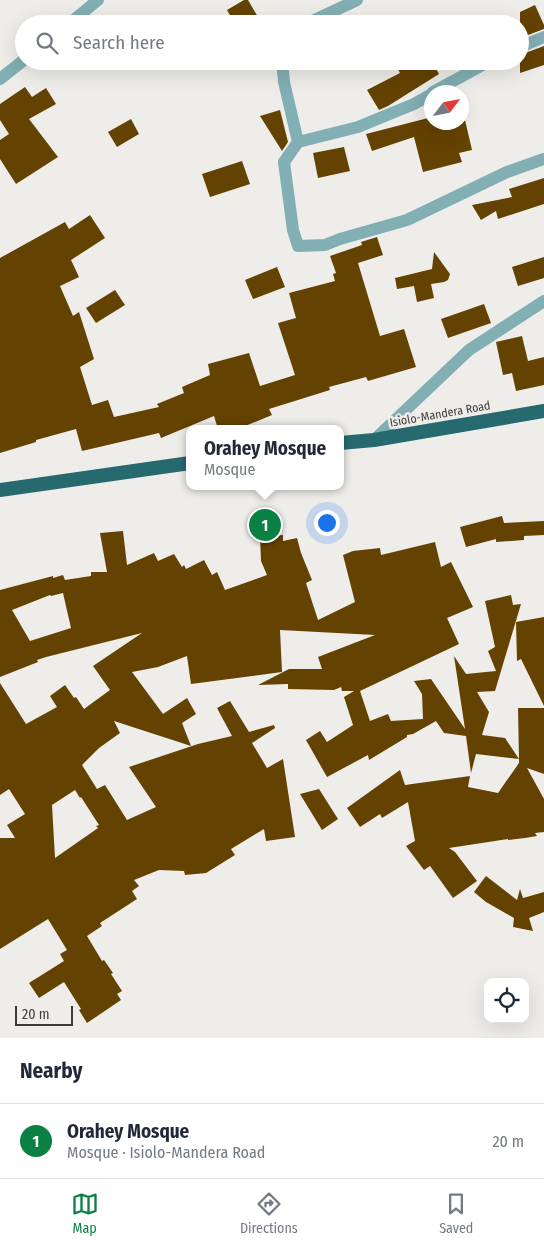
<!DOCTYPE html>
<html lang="en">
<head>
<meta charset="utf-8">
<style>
	:root { --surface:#fff; --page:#f2f2f3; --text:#1f2937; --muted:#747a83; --line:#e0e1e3; --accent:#0b8043 }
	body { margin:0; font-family:"Fira Sans Condensed",sans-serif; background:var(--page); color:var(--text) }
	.controls { position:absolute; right:15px; bottom:15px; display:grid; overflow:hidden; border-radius:10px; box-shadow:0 5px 20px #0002 }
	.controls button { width:45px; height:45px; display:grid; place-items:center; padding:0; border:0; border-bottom:1px solid var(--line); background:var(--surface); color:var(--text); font:25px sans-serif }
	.compass { position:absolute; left:424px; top:85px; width:45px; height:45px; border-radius:50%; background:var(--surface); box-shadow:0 5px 20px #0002; rotate:58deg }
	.scale { position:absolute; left:15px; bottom:12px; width:58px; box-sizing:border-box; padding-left:5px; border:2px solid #3d3c3b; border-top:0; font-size:14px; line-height:18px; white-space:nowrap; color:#3d3c3b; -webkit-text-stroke:4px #efedea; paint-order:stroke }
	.you { position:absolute; left:326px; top:522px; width:18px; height:18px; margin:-12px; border:4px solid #fff; border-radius:50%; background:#1a73e8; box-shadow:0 0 0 8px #1a73e833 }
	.badge { display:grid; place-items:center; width:32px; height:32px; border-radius:50%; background:var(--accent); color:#fff; font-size:16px; font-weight:700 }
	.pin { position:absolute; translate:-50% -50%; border:2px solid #fff; box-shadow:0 1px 5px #0006 }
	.popup { position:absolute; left:186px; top:425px; width:158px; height:65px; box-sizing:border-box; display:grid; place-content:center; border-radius:10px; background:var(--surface); filter:drop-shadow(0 1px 4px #0005); font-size:16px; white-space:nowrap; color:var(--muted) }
	.popup b { font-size:19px; color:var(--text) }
	.popup::after { content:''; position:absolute; left:50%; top:100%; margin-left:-10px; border:10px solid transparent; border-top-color:var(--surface) }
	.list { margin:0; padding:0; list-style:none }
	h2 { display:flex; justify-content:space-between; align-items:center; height:65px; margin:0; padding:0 20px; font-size:21px }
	h2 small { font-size:16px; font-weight:400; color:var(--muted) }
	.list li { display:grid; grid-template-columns:32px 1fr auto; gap:15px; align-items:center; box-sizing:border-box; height:75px; padding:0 20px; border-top:1px solid var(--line) }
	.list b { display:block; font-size:19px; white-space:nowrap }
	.list p { margin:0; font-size:16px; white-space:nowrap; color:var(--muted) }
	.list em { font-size:16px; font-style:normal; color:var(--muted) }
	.icon { flex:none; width:28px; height:28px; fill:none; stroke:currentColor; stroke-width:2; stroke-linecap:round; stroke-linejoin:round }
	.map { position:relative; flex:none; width:544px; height:1038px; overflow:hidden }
	.search { position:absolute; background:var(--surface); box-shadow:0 5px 20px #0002; left:15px; right:15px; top:15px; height:55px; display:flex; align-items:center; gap:12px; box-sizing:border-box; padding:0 18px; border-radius:28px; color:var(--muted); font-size:19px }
	.sheet { height:140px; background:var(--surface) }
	nav { display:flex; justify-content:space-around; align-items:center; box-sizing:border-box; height:70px; border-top:1px solid var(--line); background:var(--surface); font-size:14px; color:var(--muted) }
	nav a { display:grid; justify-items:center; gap:2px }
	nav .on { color:var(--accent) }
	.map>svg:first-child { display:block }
	.building { fill:#644201; fill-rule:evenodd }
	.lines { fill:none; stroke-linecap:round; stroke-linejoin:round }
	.minor { stroke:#82afb3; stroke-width:12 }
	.trunk { stroke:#266a70; stroke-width:14 }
	.labels { text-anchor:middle; stroke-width:5; stroke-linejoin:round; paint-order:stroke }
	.street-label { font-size:12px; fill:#3d3c3b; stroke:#efedea }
</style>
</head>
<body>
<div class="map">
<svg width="544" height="1038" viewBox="0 0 544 1038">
	<rect width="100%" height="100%" fill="#efedea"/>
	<g class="building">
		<path d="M 244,0 L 248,0 L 262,24 L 235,24 L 227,10 Z"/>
		<path d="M 535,5 L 544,25 L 544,29 L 520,38 L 520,12 Z"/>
		<path d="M 544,46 L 544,65 L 520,73 L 520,55 Z"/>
		<path d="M 394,61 L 432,61 L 439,74 L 388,106 L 379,110 L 367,90 L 400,73 Z"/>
		<path d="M 25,87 L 32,97 L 46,88 L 56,104 L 29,119 L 58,157 L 16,184 L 0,159 L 0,140 L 9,134 L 0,120 L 0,104 Z"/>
		<path d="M 280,110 L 288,142 L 282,151 L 260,116 Z"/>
		<path d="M 432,117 L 432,122 L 462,122 L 462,121 L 465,120 L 472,150 L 459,153 L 462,162 L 423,172 L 414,137 L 372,151 L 366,134 Z"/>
		<path d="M 131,119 L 139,134 L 117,147 L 108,132 Z"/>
		<path d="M 344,147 L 350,171 L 318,178 L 313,153 Z"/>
		<path d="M 242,161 L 250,184 L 210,197 L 202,174 Z"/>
		<path d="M 544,178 L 544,204 L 498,219 L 496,211 L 481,220 L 472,205 L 512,197 L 509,189 Z"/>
		<path d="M 90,215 L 105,238 L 71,260 L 79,277 L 60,286 L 73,316 L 79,312 L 94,359 L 80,367 L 92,405 L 108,400 L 114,417 L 159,407 L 157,404 L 184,393 L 182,387 L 210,375 L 208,364 L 249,353 L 260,386 L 295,375 L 278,323 L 296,318 L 289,293 L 335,281 L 333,274 L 336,273 L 330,256 L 362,245 L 361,242 L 377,237 L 383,255 L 358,263 L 380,336 L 404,329 L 416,367 L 368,381 L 366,377 L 329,387 L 330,390 L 269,409 L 272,415 L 238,429 L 218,429 L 214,416 L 161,438 L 159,433 L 82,451 L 76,429 L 36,440 L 36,442 L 0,453 L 0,258 L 65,222 L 69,229 Z"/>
		<path d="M 434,252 L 450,274 L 448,280 L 444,282 L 431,284 L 434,298 L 417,302 L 414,286 L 397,289 L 395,278 L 432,269 Z"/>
		<path d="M 544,257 L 544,278 L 518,286 L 512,267 Z"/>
		<path d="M 277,267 L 285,287 L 253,299 L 245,280 Z"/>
		<path d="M 115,290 L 125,305 L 96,323 L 86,308 Z"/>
		<path d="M 484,304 L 491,323 L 448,338 L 441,319 Z"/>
		<path d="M 522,336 L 528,361 L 544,357 L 544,385 L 516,391 L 512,373 L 503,375 L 496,342 Z"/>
		<path d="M 502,516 L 504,523 L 544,521 L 544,535 L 524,536 L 524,540 L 496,542 L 496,539 L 466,547 L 460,527 Z"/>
		<path d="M 123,531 L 127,565 L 154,553 L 158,561 L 174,554 L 182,567 L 184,565 L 186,569 L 204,560 L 212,575 L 217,572 L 225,590 L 267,575 L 261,561 L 260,537 L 283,535 L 283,541 L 297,538 L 301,553 L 312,580 L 306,583 L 318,620 L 355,602 L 343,555 L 353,551 L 380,548 L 381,555 L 435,542 L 441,567 L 451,562 L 473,607 L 447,618 L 459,644 L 360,691 L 370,721 L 388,714 L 391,721 L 423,719 L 422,694 L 414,681 L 431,679 L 465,729 L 454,656 L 466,674 L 496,671 L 488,651 L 495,647 L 485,601 L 511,595 L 513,605 L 521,604 L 495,691 L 477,692 L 489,712 L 482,735 L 505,738 L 519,759 L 518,708 L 544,708 L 544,774 L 527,768 L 544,799 L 544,832 L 535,833 L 537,836 L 525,838 L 508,840 L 508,839 L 449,848 L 455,852 L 477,881 L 453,898 L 430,866 L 424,870 L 406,846 L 415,841 L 408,802 L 382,818 L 380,814 L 360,827 L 347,808 L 400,770 L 405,785 L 470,776 L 468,787 L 498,793 L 519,763 L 519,759 L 476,754 L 471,773 L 466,736 L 444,733 L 436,721 L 413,734 L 407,735 L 407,737 L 369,760 L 368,755 L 327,777 L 306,740 L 320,731 L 327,742 L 353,725 L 344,697 L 354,691 L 342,691 L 341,687 L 334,690 L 288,689 L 288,684 L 258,685 L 289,669 L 322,669 L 318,657 L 375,635 L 280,630 L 282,672 L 191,684 L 187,656 L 158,667 L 132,672 L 163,714 L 187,698 L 196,714 L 182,723 L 191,746 L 114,721 L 120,733 L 99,748 L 82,765 L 97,789 L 105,785 L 127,820 L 156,807 L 129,767 L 198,744 L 232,736 L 217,708 L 230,701 L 249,732 L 274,725 L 275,728 L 252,743 L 267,768 L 283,759 L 295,837 L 266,841 L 264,829 L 231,849 L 235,855 L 206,873 L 185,875 L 184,871 L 159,870 L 134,880 L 139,886 L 132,891 L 137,899 L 100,923 L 102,926 L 87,936 L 102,961 L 104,960 L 113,973 L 111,974 L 122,991 L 117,994 L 121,1000 L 87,1023 L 79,1010 L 81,1009 L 64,982 L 39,998 L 29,983 L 64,961 L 60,954 L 67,950 L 48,919 L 0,949 L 0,838 L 15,838 L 7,825 L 25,814 L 9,789 L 0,795 L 0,683 L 26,724 L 57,707 L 50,696 L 65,685 L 74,698 L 76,697 L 84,709 L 110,690 L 93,666 L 142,633 L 46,657 L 37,660 L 38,662 L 0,677 L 0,590 L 53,576 L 53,578 L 63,575 L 65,580 L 91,576 L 91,572 L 107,572 L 100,533 ZM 63,593 L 71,628 L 30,641 L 12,610 L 50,595 L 51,596 ZM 75,790 L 80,798 L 81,797 L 99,825 L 96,826 L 98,828 L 55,858 L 52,805 Z"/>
		<path d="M 544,617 L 544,706 L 521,659 L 517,661 L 516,622 Z"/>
		<path d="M 319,789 L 338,819 L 322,830 L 300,794 Z"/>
		<path d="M 486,876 L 517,900 L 520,889 L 523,898 L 544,892 L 544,912 L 529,918 L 533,931 L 513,927 L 514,918 L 486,902 L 474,892 Z"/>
	</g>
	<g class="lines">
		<g class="minor">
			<path d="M 69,24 L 98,0"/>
			<path d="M 306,24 L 357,0"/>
			<path d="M 520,47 L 544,37"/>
			<path d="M 282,61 L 284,82 L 298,142 L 284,162 L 293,230 L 298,246 L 325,245 L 340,239 L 407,220 L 507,172 L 544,159"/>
			<path d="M 0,79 L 24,60"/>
			<path d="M 433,92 L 490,61"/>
			<path d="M 298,142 L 358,127 L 414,104 L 432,94"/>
			<path d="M 374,440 L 469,350 L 544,301"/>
		</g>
		<g class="trunk">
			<path d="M 340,443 L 374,440 L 544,411"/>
			<path d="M 0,490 L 190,463"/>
		</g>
	</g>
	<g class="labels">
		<g class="street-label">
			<text transform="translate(440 414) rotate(-10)" y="4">Isiolo-Mandera Road</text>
		</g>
	</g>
</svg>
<div class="controls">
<button><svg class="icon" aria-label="locate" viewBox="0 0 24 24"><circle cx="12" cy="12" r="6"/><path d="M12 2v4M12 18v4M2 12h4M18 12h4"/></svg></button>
</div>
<svg class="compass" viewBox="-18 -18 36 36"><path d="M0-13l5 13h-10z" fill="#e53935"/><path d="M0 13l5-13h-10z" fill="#747a83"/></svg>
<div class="scale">20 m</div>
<div class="you"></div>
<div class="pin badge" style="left:265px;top:525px">1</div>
<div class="popup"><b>Orahey Mosque</b>Mosque</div>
<div class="search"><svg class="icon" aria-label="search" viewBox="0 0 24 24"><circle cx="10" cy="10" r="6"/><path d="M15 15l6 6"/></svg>Search here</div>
</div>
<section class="sheet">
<h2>Nearby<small></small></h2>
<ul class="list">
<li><span class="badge">1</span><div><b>Orahey Mosque</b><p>Mosque · Isiolo-Mandera Road</p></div><em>20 m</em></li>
</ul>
</section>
<nav>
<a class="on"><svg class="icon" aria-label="map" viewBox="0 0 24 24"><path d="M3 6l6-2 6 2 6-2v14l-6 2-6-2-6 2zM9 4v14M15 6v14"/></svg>Map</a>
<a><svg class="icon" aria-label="directions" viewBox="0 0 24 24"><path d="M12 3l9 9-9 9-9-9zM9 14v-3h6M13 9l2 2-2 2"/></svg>Directions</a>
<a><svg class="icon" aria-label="saved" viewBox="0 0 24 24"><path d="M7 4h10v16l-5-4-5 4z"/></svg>Saved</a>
</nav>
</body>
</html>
